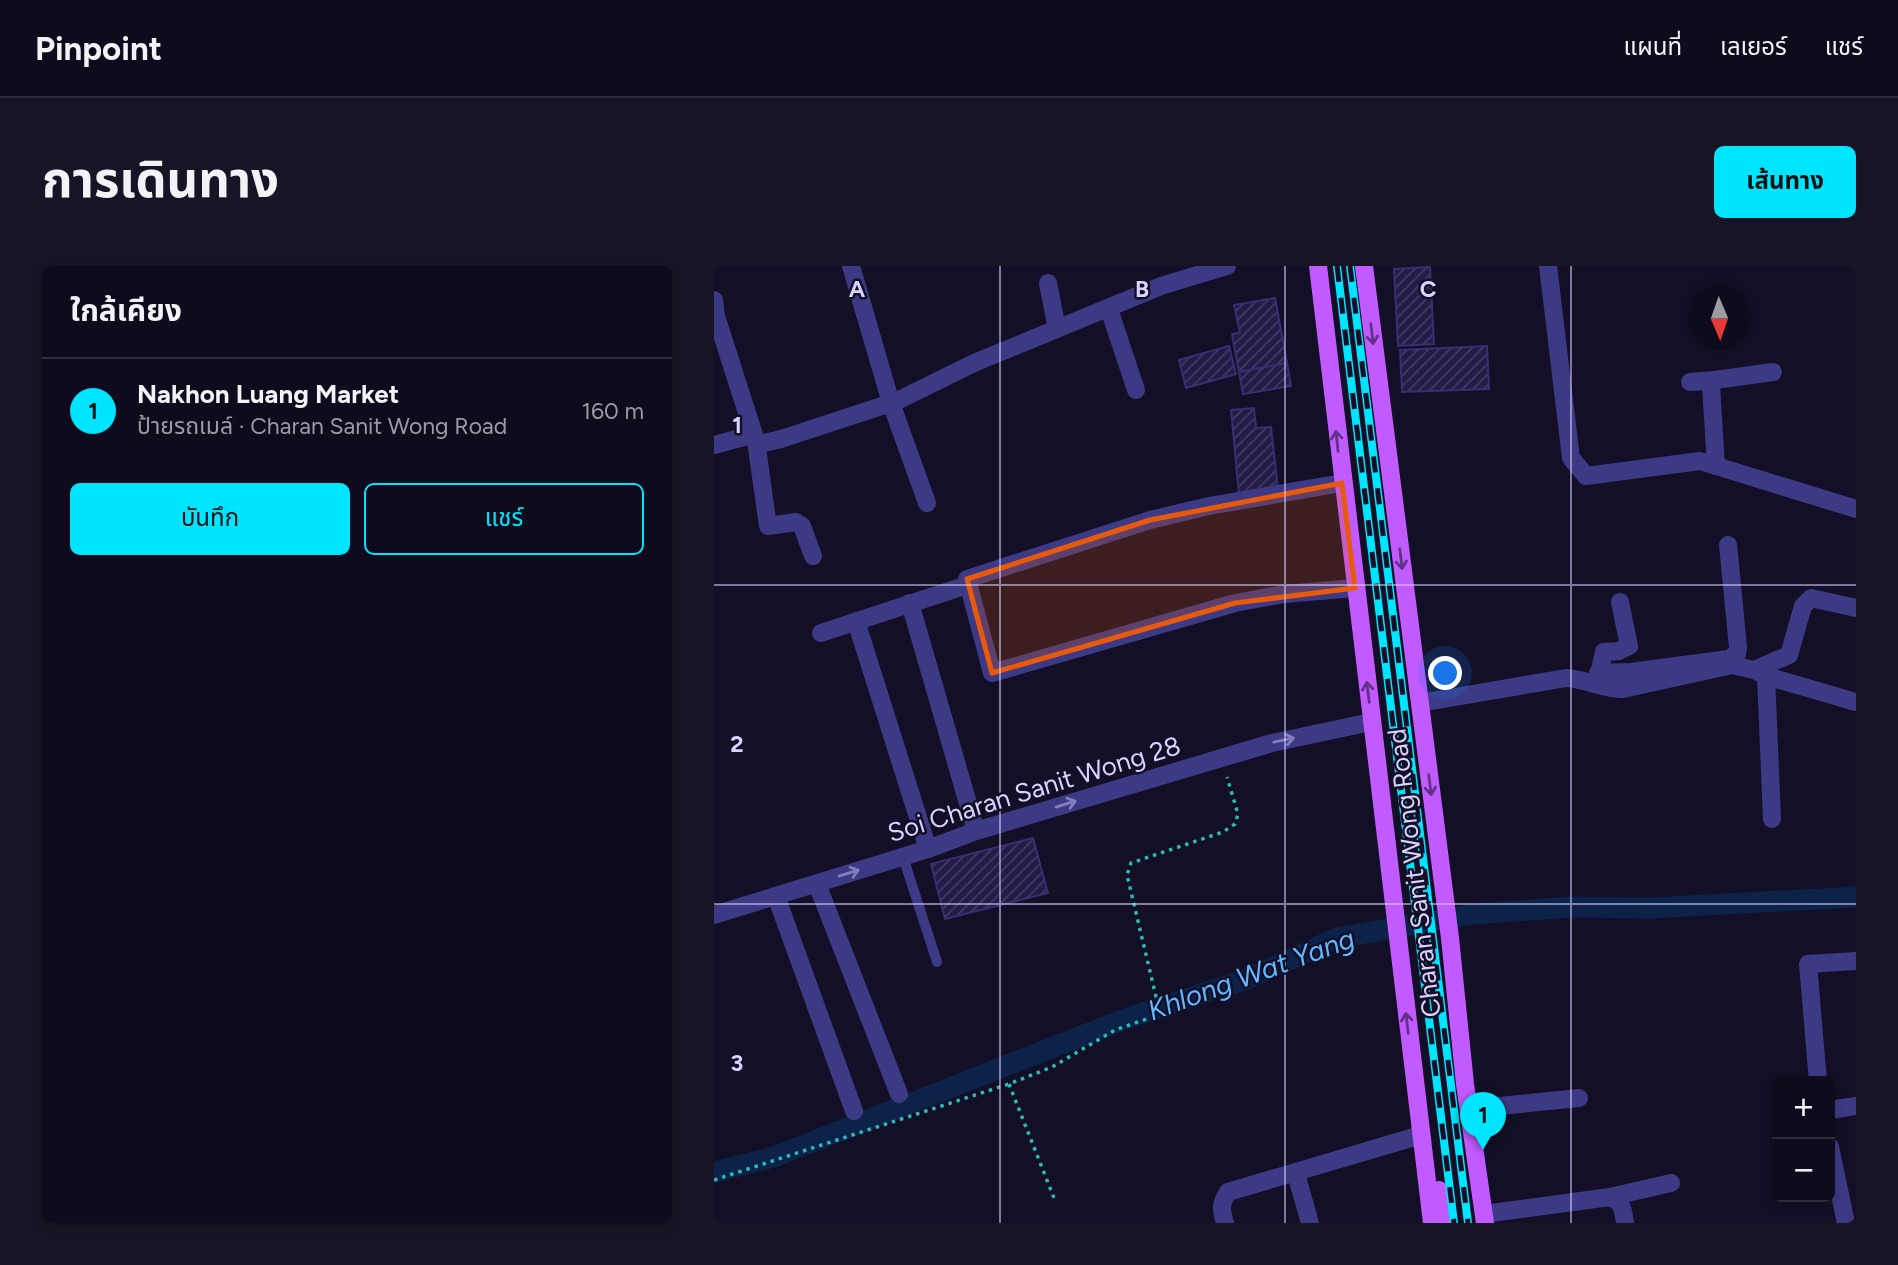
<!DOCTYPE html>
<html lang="th">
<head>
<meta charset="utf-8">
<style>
	:root { --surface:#0e0b1c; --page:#171425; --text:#f1f3f6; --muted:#9b9ba3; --line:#2e2b3b; --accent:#00e5ff }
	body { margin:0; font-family:Figtree,"Noto Sans Thai",sans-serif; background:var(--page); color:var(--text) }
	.controls { position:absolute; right:21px; bottom:21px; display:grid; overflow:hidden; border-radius:10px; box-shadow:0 4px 10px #0003 }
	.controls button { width:63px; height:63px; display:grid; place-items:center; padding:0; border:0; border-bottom:2px solid var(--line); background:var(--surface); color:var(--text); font:35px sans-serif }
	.compass { position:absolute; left:974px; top:21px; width:63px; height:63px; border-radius:50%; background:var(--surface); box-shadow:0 4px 10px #0003; rotate:178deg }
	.you { position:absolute; left:732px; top:408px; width:24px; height:24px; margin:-18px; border:5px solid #fff; border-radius:50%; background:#1a73e8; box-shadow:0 0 0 10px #1a73e833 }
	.badge { display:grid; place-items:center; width:46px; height:46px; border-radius:50%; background:var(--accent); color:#111; font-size:23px; font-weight:700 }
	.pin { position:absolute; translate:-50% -58px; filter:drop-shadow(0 2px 4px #0008) }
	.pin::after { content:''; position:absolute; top:37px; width:24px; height:21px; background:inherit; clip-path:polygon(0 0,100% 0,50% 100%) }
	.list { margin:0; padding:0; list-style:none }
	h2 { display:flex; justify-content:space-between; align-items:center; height:91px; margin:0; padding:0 28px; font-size:30px }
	h2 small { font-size:23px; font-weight:400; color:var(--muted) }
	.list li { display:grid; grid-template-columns:46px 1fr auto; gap:21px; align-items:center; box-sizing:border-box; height:105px; padding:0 28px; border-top:2px solid var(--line) }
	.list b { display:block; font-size:26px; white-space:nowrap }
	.list p { margin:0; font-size:23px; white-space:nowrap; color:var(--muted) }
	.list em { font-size:23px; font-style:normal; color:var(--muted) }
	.actions { display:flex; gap:14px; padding:21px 28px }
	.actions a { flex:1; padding:16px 0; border:2px solid var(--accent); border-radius:10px; text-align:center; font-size:24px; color:var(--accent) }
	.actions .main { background:var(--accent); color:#111 }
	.map { position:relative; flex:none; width:1142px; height:957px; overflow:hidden; border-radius:10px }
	header { display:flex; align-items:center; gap:42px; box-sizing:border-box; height:98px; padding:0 35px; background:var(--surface); border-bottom:2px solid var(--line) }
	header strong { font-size:33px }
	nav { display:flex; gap:38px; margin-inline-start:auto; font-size:24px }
	.intro { display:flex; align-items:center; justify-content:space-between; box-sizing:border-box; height:168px; padding:0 42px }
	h1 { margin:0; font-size:49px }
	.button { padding:18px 32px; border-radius:10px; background:var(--accent); color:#111; font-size:24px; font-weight:700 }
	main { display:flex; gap:42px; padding:0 42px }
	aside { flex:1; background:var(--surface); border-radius:10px; box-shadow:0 4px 10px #0003 }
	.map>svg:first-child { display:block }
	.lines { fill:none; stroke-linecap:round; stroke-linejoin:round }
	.canal { stroke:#0c2248; stroke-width:21 }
	.building { fill:url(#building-hatch); stroke:#3b2d73; stroke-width:2 }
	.path { stroke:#2fb8b0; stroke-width:3.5; stroke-dasharray:3.5 5; stroke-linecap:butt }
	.service { stroke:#3d3a85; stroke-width:10 }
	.minor { stroke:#3d3a85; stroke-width:18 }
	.primary { stroke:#c25bff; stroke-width:18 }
	.rail-casing { stroke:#00e5ff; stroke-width:8 }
	.rail { stroke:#130f26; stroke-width:5; stroke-dasharray:16; stroke-linecap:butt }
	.oneway { stroke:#623188 }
	.oneway2 { stroke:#837fbc }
	.marked { fill:#e8590c; fill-opacity:0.2; stroke:#e8590c; stroke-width:5; stroke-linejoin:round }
	.grid { fill:none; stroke:#d9d4ff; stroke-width:2; stroke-opacity:0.55 }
	.labels { text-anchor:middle; stroke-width:5; stroke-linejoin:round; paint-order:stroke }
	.street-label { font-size:26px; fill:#d9d4ff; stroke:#130f26 }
	.water-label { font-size:28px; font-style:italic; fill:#62b6ff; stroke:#130f26 }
	.grid-label { font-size:23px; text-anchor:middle; font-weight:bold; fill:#d9d4ff; stroke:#130f26; stroke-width:5; stroke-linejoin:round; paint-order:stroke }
</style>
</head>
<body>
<header>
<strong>Pinpoint</strong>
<nav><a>แผนที่</a><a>เลเยอร์</a><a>แชร์</a></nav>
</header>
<div class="intro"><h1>การเดินทาง</h1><a class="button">เส้นทาง</a></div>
<main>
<aside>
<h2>ใกล้เคียง<small></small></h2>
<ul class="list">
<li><span class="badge">1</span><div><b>Nakhon Luang Market</b><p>ป้ายรถเมล์ · Charan Sanit Wong Road</p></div><em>160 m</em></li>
</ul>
<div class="actions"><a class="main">บันทึก</a><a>แชร์</a></div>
</aside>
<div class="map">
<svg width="1142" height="957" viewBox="0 0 1142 957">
	<defs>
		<pattern id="building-hatch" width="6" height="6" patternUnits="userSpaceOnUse" patternTransform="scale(1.75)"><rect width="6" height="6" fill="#241b47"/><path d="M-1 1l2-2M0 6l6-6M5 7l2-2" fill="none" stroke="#433b63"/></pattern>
	</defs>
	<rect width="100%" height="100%" fill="#130f26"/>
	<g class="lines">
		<path class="canal" d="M 0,906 L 60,891 L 411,753 L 533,713 L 623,672 L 760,648 L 857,641 L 936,642 L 1142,631"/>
	</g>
	<g class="building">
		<path d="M 716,1 L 720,78 L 684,80 L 680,3 Z"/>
		<path d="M 561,32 L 573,97 L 525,106 L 518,68 L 526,67 L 520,39 Z"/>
		<path d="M 515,80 L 522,108 L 472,122 L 465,94 Z"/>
		<path d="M 773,80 L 775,123 L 688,126 L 686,84 Z"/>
		<path d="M 573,97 L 577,120 L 529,128 L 525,106 Z"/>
		<path d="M 540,142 L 542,162 L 557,161 L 564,223 L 525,228 L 517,144 Z"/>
		<path d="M 319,572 L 334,627 L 231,653 L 217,598 Z"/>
	</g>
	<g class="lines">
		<g class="path">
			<path d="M 295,818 L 340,932"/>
			<path d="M 0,914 L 295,818 L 338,801 L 401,764 L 444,749 L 444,739 L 413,609 L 417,597 L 509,566 L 521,558 L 524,548 L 513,511"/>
		</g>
		<path class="service" d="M 189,591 L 223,696"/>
		<g class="minor">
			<path d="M 137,0 L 177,137 L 213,237"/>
			<path d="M 834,0 L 857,192 L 872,210 L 986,195 L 1142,243"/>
			<path d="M 334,17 L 343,63"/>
			<path d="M 0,34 L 2,50 L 42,175 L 54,260 L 82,256 L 88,260 L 99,290"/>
			<path d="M 395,43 L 422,124"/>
			<path d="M 976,116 L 1001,114"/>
			<path d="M 42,175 L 50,177 L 67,173 L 183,135 L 260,97 L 447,20 L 513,0"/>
			<path d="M 0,179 L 30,171 L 37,163"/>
			<path d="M 1002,200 L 997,119 L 1001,114 L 1059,106"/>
			<path d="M 628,217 L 495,240 L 436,254 L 253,313 L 278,407 L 521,337 L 570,328 L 641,322"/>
			<path d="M 196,337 L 262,565"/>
			<path d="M 142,355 L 214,583"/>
			<path d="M 107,367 L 244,322"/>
			<path d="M 1040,404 L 1075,389 L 1089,340 L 1097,332 L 1142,342"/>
			<path d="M 884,407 L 917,406 L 1015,393 L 1023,388 L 1024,381 L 1014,279"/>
			<path d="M 1052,410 L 1058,553"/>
			<path d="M 883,417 L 890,386 L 905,385 L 915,380 L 906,336"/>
			<path d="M 706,437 L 852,412 C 872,413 889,423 909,423 L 1018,399 L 1040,404 L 1052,410 L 1142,436"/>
			<path d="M 103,618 L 185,828"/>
			<path d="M 62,630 L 140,845"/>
			<path d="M 0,649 L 214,583 L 262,565 L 558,477 L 657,456"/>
			<path d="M 1104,815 L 1094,698 L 1142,695"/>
			<path d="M 756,843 L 865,832"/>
			<path d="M 1116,844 L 1142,840"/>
			<path d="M 1116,881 L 1132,957"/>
			<path d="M 582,908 L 596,957"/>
			<path d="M 896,931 L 957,917"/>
			<path d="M 770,948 L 896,931 C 909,936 909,944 911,957"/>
			<path d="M 511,957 C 507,944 506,938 514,926 L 707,869"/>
		</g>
		<g class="primary">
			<path d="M 604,0 L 718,957"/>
			<path d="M 650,0 L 736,672 L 751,818 L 771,957"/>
			<path d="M 725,924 L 731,957"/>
		</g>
		<g class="rail-casing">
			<g id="rail">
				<path d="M 623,0 L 740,957"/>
				<path d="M 636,0 L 754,957"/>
			</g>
		</g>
		<use href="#rail" class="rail"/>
	</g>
	<defs><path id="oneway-shaft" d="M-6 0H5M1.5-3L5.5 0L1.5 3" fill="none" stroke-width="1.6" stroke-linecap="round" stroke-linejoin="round" transform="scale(1.75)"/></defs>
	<g class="oneway">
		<use href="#oneway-shaft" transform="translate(658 68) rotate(83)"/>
		<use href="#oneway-shaft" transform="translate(623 175) rotate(-96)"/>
		<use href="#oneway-shaft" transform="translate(687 293) rotate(83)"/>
		<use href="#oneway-shaft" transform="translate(654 426) rotate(-97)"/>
		<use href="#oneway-shaft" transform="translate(716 519) rotate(83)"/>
		<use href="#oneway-shaft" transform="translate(693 757) rotate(-97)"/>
	</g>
	<g class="oneway2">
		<use href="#oneway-shaft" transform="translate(570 474) rotate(-12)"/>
		<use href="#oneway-shaft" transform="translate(352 538) rotate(-17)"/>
		<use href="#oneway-shaft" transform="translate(135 607) rotate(-17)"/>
	</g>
	<path class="marked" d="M 628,217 L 641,322 L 521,337 L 278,407 L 253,313 L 436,254 Z"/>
	<path class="grid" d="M 286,0 L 286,957M 571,0 L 571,957M 857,0 L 857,957M 0,319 L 1142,319M 0,638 L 1142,638"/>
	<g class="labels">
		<g class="street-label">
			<text transform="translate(320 523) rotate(-17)" y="9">Soi Charan Sanit Wong 28</text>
			<text transform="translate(700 607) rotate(-97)" y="9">Charan Sanit Wong Road</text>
		</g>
		<g class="water-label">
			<text transform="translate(537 708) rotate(-20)" y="10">Khlong Wat Yang</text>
		</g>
	</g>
	<g class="grid-label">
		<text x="143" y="31">A</text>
		<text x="428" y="31">B</text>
		<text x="714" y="31">C</text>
		<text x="23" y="167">1</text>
		<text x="23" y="486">2</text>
		<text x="23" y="805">3</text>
	</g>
</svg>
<div class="controls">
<button>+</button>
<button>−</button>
</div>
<svg class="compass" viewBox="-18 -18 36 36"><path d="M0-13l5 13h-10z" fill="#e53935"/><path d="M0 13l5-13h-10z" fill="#9b9ba3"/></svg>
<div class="you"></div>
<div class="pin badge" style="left:769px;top:884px">1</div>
</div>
</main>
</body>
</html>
